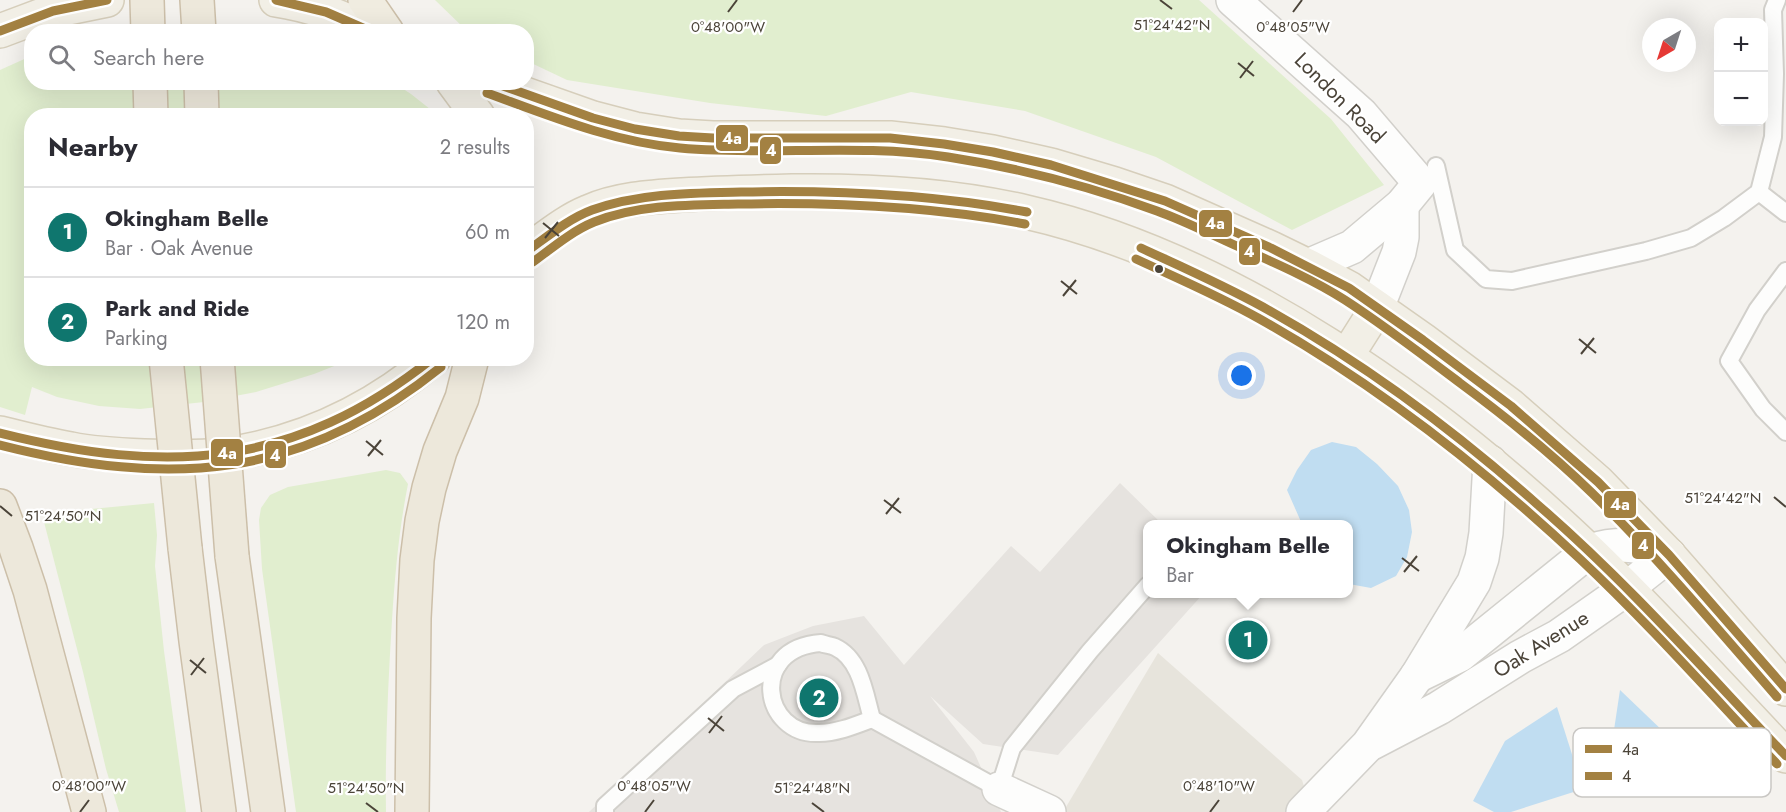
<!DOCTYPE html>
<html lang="en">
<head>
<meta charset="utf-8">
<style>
	:root { --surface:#fff; --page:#f7f7f7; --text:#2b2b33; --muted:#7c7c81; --line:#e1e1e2; --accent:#0f766e }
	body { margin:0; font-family:Jost,sans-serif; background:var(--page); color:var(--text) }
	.controls { position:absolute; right:18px; top:18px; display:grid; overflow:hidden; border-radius:12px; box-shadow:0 6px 24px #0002 }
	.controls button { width:54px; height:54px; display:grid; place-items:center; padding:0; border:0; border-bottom:2px solid var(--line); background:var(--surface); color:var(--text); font:30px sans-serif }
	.compass { position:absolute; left:1642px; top:18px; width:54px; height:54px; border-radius:50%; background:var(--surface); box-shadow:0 6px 24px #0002; rotate:219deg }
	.you { position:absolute; left:1242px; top:376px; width:21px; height:21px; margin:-15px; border:4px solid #fff; border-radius:50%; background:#1a73e8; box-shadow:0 0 0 9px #1a73e833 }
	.badge { display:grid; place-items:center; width:39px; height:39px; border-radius:50%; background:var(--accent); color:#fff; font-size:20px; font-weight:700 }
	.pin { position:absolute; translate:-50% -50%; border:3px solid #fff; box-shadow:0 2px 6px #0006 }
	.popup { position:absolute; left:1143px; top:520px; width:210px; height:78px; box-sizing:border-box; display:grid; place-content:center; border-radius:12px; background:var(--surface); filter:drop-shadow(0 2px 4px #0005); font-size:20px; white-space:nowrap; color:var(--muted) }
	.popup b { font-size:22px; color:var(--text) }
	.popup::after { content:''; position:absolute; left:50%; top:100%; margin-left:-12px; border:12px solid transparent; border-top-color:var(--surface) }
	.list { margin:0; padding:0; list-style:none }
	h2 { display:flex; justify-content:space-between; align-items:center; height:78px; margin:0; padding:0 24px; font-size:26px }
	h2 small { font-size:20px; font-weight:400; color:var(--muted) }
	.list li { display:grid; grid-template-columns:39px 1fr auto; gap:18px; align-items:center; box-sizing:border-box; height:90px; padding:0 24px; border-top:2px solid var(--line) }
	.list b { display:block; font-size:22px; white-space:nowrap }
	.list p { margin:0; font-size:20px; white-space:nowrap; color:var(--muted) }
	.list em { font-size:20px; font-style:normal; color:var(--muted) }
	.icon { flex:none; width:33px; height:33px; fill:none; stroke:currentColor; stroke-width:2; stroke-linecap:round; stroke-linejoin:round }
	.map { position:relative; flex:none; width:1786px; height:812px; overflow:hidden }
	.search { position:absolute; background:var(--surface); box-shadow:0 6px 24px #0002; left:24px; top:24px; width:510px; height:66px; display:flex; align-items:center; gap:15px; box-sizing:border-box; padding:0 21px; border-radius:24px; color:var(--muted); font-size:22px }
	.panel { position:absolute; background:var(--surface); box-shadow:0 6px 24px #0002; left:24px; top:108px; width:510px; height:258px; border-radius:24px }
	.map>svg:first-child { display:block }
	.residential { fill:#e7e4dc }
	.green { fill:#e1eecf }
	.parking { fill:#e6e3df }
	.water { fill:#c0ddf1 }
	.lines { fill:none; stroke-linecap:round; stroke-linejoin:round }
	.service-casing { stroke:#d2d0cb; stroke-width:20 }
	.minor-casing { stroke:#d2d0cb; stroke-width:36 }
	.tertiary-casing { stroke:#d2d0cb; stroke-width:36 }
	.primary-casing { stroke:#d6cebb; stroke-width:36 }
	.trunk-casing { stroke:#ccbfa9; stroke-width:36 }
	.motorway-casing { stroke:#ccbfa9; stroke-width:36 }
	.service { stroke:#fdfdfc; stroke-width:16 }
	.minor { stroke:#fdfdfc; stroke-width:33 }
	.tertiary { stroke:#fdfdfc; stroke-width:33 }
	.primary { stroke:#f2efe6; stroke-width:33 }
	.trunk { stroke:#f0ece0; stroke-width:33 }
	.motorway { stroke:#ede8db; stroke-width:33 }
	.motorway-bridge-casing { stroke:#ccbfa9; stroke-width:36; stroke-linecap:butt }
	.motorway-bridge { stroke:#ede8db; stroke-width:33 }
	.bus-1-casing { stroke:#fff; stroke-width:14 }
	.bus-2-casing { stroke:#fff; stroke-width:14 }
	.bus-1 { stroke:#a38142; stroke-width:9 }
	.bus-2 { stroke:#a38142; stroke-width:9 }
	.ticks { fill:none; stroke:#4b4439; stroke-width:2 }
	.bus-dot { fill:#4b4439; stroke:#fff; stroke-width:2 }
	.labels { text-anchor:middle; stroke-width:4.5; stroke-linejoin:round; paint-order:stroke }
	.street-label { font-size:21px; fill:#4b4439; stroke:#fff }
	.key { fill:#fff; stroke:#c9c7c4; stroke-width:1.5 }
	.key-label { font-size:16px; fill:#4b4439 }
	.ticks-label { font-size:15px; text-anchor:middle; fill:#4b4439; stroke:#fff; stroke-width:4.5; stroke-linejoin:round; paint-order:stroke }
	.line-badge { stroke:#fff; stroke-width:2 }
	.badge-label { font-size:16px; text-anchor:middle; font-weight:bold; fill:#fff }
</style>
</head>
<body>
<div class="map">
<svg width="1786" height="812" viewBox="0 0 1786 812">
	<rect width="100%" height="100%" fill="#f4f2ee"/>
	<path class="residential" d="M 1158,653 L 1302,780 L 1312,812 L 1063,812 Z"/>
	<g class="green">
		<path d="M 435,0 L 1199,0 L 1331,119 L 1384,185 L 1292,230 L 1156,157 L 1025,111 L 911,92 L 826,116 L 710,103 L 567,80 L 527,61 L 526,32 L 467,31 Z"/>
		<path d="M 31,56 L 32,82 L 394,83 L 411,94 L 435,113 L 437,115 L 32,116 L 32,358 L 352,359 L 314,374 L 256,392 L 204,402 L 140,409 L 99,406 L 57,397 L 32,387 L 25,415 L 0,407 L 0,70 Z"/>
		<path d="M 386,470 L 400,473 L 408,484 C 399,529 395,574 392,620 C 388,684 385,748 386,812 L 296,812 L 262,569 L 259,520 L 261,508 L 270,495 L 288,487 Z"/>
		<path d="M 154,503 L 157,535 L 155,566 L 164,651 L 186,812 L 119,812 L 106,769 L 83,672 L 44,522 L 45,515 L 60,512 Z"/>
	</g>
	<path class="parking" d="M 1120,483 L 1162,524 L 1148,524 L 1148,594 L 1203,594 L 1058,755 L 983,744 L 930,696 L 974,752 L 1001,812 L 589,812 L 764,645 L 813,626 L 864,616 L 904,665 L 1011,546 L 1040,572 Z"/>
	<g class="water">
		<path d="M 1332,442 L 1356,447 L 1377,464 L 1398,486 L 1409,510 L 1412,532 L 1407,557 L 1396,576 L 1371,588 L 1349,584 L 1348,524 L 1302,524 L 1287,490 L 1297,470 L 1311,450 Z"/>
		<path d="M 1620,690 L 1667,735 L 1679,758 L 1673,778 L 1608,770 Z"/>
		<path d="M 1557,707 L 1583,789 L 1511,812 L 1494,812 L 1473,801 L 1505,741 Z"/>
	</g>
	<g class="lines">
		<g class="service-casing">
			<g id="service">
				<path d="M 1436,166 L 1455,250 L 1486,279 L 1512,281 L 1646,251 L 1691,238 L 1724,218 L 1759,192 L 1773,137 L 1775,74 L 1773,10 L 1777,0"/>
				<path d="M 1759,192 L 1786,213"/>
				<path d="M 1786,271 L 1757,310 L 1729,361 L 1763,409 L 1786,432"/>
				<path d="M 821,643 C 825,645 831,645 835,647 C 861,659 865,695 872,719 C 856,725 837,733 819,733 C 762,736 748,648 821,643 Z"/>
				<path d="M 872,719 L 999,789 L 1012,748 L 1090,651 L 1148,585"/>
				<path d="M 605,812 L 605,806 L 733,689 L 778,665"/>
			</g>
		</g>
		<g class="minor-casing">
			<g id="minor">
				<path d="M 1233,0 L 1361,114 L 1420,183 L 1402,205 L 1352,247 L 1308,266"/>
				<path d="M 1377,308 L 1399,252 L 1402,237 L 1402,205"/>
				<path d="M 999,789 L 1049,812"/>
			</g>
		</g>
		<g class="tertiary-casing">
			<g id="tertiary">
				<path d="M 1417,676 L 1460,655 L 1589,551 C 1623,541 1637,545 1669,555"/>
				<path d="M 1372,743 L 1439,708 L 1520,657 L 1559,636 L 1626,589 L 1669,555"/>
				<path d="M 1303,812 L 1368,745 L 1417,676 L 1474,582 L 1482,558 L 1486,533 L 1490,462"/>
			</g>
		</g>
		<g class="primary-casing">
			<g id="primary">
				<path d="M 276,0 C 309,5 343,17 373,32"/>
				<path d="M 0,31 L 53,11 L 107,0"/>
				<path d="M 453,82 L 478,116"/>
				<path d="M 491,82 L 593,118 L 635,129 L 679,136 L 713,138 L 890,138 L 944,144 L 993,152 L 1051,165 L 1115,184 L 1165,201 L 1271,248 L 1308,266 L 1349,288 L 1423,340 L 1511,406 L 1598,482 L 1669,555 L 1786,689"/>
				<path d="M 526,252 C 546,238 566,221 588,212 C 617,199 650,197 682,195 C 718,193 755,192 792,191 C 870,190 950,194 1026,212 C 1233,259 1436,405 1587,549 C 1656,615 1720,687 1786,756"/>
				<path d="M 1346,357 L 1377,308"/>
				<path d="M 0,433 C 24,439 47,445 71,449 C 95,454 119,455 144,456 C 169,457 195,458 221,455 C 301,444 373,410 434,358"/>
			</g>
		</g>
		<g class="trunk-casing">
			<path id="trunk" d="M 365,0 L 387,32"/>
		</g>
		<g class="motorway-casing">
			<g id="motorway">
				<path d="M 147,0 L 148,32"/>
				<path d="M 197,0 L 199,32"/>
				<path d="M 150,82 L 151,116"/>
				<path d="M 201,82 L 202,116"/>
				<path d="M 0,506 L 16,548 L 30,590 L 89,812"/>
				<path d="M 185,548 L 196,641 L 219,812"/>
				<path d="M 232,556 L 268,812"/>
				<path d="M 412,812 L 414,618 L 417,560 L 422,521 L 429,488 L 440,451 L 462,398 L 472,358"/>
			</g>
		</g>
		<use href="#service" class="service"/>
		<use href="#minor" class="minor"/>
		<use href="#tertiary" class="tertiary"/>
		<use href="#primary" class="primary"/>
		<use href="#trunk" class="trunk"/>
		<use href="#motorway" class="motorway"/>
		<g class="motorway-bridge-casing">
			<g id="motorway-bridge">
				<path d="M 166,358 L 185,548"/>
				<path d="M 217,358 L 232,556"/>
			</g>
		</g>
		<use href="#motorway-bridge" class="motorway-bridge"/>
		<g class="bus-1-casing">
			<g id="bus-1">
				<path d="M 276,0 L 326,12 L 372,32"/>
				<path d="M 0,31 L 53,11 L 107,0"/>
				<path d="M 492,82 L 593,118 L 635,129 L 679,136 L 713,138 L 890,138 L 944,144 L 993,152 L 1051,165 L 1165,201 L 1271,248 L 1349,288 L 1423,340 L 1511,406 L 1598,482 L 1669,555 L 1786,689"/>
				<path d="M 1141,248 C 1182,267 1223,285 1263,307 C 1362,362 1454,430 1538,505 C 1627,582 1705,671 1786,756"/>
				<path d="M 526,252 C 547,237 568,219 592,210 C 639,193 691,193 741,192 C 837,190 932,194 1027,212"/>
				<path d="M 0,433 C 167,475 294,469 433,358"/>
			</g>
		</g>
		<g class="bus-2-casing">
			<g id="bus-2">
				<path d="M 487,93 C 550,116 613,142 680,148 C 769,156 859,143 948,157 C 1019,168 1089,186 1157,211 C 1185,221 1212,235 1239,247 C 1275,263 1312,279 1345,300 C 1385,326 1423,355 1460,383 C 1506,417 1551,453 1592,493 C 1657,557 1717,628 1777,697"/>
				<path d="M 1136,259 C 1177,278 1219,296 1258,318 C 1376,384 1482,467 1580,559 C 1649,624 1712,695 1777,764"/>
				<path d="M 533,262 C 552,248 572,231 594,222 C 639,204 691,205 738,204 C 835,202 930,206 1025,224"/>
				<path d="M 0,445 C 170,488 301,480 441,367"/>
			</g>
		</g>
		<use href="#bus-1" class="bus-1"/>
		<use href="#bus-2" class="bus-2"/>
	</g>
	<path class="ticks" d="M 1160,0 L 1172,9M 728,12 L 737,0M 1293,12 L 1302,0M 1238,63 L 1254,76M 1240,78 L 1253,61M 543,223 L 559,236M 545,238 L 558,222M 1061,281 L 1077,294M 1063,296 L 1076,280M 1579,339 L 1596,353M 1581,354 L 1594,338M 366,441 L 383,455M 368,456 L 381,440M 1774,497 L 1786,507M 884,500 L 901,513M 0,506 L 12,516M 886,514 L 899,498M 1402,558 L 1419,571M 1404,572 L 1417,556M 190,660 L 206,673M 191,675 L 204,658M 708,718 L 724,731M 709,733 L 722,716M 366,803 L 378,812M 812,803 L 824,812M 80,812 L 89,800M 645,812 L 654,800M 1210,812 L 1219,800"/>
	<circle class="bus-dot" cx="1159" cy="269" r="5"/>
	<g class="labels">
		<g class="street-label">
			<text transform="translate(1340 98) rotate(45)" y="7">London Road</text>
			<text transform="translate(1541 644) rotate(-32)" y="7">Oak Avenue</text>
		</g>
	</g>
	<rect x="1573" y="728" width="198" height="69" rx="9" class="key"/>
	<rect x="1585" y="745" width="27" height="8" fill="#a38142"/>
	<rect x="1585" y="772" width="27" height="8" fill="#a38142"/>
	<g class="key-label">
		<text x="1622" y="755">4a</text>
		<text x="1622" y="782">4</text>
	</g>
	<g class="ticks-label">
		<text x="1172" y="30">51°24'42"N</text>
		<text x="728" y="32">0°48'00"W</text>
		<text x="1293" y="32">0°48'05"W</text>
		<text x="1723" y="503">51°24'42"N</text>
		<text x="63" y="521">51°24'50"N</text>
		<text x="89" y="791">0°48'00"W</text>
		<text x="654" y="791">0°48'05"W</text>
		<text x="1219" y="791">0°48'10"W</text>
		<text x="366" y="793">51°24'50"N</text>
		<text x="812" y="793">51°24'48"N</text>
	</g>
	<g class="line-badge">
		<rect x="715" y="124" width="34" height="28" rx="6" fill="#a38142"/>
		<rect x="759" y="136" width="23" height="29" rx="6" fill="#a38142"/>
		<rect x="1198" y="209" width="35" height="29" rx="6" fill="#a38142"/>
		<rect x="1238" y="237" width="23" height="29" rx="6" fill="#a38142"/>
		<rect x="210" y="438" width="34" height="29" rx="6" fill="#a38142"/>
		<rect x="264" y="440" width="23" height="29" rx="6" fill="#a38142"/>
		<rect x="1603" y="490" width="34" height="29" rx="6" fill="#a38142"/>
		<rect x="1631" y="531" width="24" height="29" rx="6" fill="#a38142"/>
	</g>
	<g class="badge-label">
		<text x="732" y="144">4a</text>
		<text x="771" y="156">4</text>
		<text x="1215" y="229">4a</text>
		<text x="1249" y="257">4</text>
		<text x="227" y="459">4a</text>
		<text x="275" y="461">4</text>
		<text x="1620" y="510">4a</text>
		<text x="1643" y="551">4</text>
	</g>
</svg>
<div class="controls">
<button>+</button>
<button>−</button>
</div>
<svg class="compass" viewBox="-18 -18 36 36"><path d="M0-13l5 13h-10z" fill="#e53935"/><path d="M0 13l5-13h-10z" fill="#7c7c81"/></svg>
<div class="you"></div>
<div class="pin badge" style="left:1248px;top:640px">1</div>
<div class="popup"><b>Okingham Belle</b>Bar</div>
<div class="pin badge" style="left:819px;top:698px">2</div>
<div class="search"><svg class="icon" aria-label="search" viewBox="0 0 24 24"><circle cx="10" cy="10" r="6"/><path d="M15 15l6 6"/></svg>Search here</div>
<section class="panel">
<h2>Nearby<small>2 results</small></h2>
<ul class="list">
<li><span class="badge">1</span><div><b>Okingham Belle</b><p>Bar · Oak Avenue</p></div><em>60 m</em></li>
<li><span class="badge">2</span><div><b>Park and Ride</b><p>Parking</p></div><em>120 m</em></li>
</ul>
</section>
</div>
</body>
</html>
